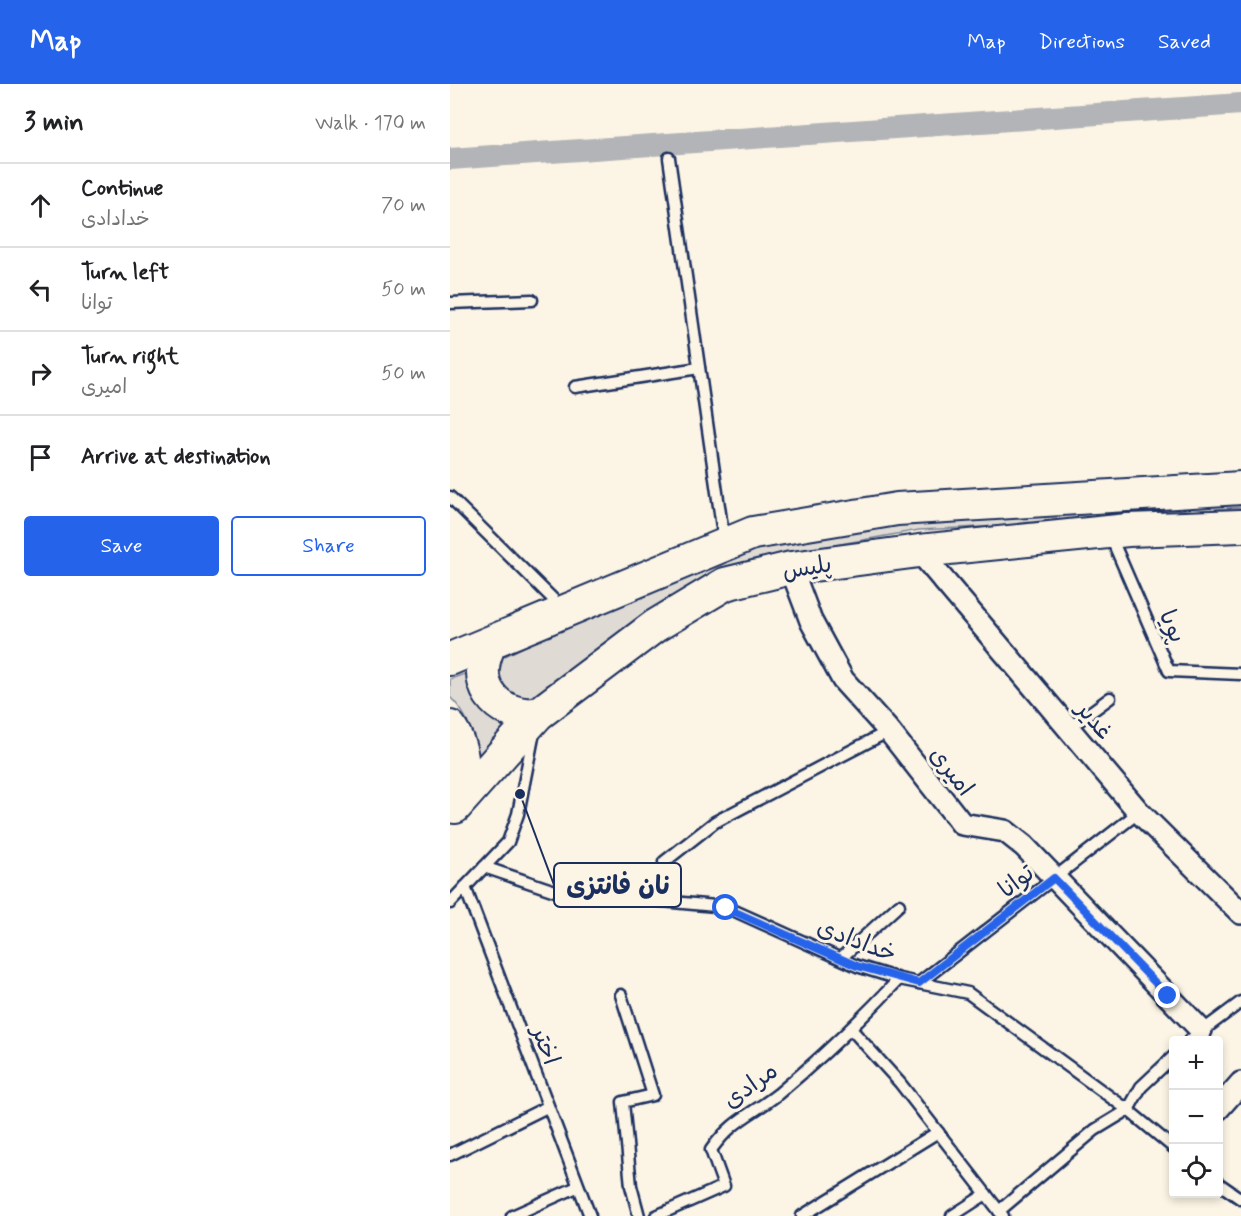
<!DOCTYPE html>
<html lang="en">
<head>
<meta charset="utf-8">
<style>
	:root { --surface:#fff; --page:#f2f2f2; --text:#202124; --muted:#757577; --line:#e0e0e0; --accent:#2563eb }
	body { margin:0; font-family:Mynerve,"Playpen Sans Arabic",sans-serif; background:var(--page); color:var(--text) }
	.controls { position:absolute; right:18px; bottom:18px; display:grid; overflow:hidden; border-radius:6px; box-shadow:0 3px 9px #0003 }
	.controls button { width:54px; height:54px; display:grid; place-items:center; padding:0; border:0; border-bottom:2px solid var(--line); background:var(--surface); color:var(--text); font:30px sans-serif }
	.stop { position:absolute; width:18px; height:18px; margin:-14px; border:4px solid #2563eb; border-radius:50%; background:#fff }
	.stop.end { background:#2563eb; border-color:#fff; box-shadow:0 2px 6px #0008 }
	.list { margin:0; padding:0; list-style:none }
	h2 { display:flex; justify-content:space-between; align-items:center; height:78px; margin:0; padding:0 24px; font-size:26px }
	h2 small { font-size:20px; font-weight:400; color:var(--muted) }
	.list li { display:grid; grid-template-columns:39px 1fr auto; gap:18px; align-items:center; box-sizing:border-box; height:84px; padding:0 24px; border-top:2px solid var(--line) }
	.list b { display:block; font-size:22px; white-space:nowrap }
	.list p { margin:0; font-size:20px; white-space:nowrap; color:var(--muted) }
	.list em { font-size:20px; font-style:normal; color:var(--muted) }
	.actions { display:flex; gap:12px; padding:18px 24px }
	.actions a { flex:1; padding:14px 0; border:2px solid var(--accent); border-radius:6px; text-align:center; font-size:21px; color:var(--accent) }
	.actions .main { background:var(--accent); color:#fff }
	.icon { flex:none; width:33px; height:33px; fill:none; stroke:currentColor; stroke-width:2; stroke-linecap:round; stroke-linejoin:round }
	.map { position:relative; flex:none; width:791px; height:1132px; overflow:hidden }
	header { display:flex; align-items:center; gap:36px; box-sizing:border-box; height:84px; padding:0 30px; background:var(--accent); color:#fff }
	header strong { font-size:28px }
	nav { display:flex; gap:33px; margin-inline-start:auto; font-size:21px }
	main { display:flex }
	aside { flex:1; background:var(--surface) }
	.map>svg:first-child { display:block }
	.green { fill:#dfdbd4; stroke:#7d8599; stroke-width:1.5 }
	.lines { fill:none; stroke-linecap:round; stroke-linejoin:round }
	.canal { stroke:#b2b4b8; stroke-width:22 }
	.service-casing { stroke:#1b2f5e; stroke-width:15 }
	.minor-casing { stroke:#1b2f5e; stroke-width:26 }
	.primary-casing { stroke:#1b2f5e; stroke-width:36 }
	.service { stroke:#fcf5e5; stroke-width:10 }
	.minor { stroke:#fcf5e5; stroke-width:21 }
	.primary { stroke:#fcf5e5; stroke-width:32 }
	.route { stroke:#2563eb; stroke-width:8 }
	.labels { text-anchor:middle; stroke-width:6; stroke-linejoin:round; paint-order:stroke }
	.street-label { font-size:24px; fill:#1b2f5e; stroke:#fcf5e5 }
	.leader { fill:none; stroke:#1b2f5e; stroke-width:2 }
	.callout-dot { fill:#1b2f5e; stroke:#fcf5e5; stroke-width:2 }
	.callout { fill:#fcf5e5; stroke:#1b2f5e; stroke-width:2 }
	.callout-label { font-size:26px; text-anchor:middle; font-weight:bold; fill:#1b2f5e }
</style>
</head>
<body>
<header>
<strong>Map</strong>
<nav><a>Map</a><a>Directions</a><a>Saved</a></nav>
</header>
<main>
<aside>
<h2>3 min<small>Walk · 170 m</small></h2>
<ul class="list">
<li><svg class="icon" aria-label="ahead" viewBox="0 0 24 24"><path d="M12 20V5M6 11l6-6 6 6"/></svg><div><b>Continue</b><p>خدادادی</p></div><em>70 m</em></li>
<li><svg class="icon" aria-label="left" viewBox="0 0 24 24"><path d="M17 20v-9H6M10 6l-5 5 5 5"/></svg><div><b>Turn left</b><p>توانا</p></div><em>50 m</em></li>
<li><svg class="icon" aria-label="right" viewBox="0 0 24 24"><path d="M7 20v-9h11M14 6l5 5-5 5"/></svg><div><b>Turn right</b><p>امیری</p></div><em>50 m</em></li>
<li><svg class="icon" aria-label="arrive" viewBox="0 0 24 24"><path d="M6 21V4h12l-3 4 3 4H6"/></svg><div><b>Arrive at destination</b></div></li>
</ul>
<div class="actions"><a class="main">Save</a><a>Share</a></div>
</aside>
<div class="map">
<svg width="791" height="1132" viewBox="0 0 791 1132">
	<rect width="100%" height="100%" fill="#fcf5e5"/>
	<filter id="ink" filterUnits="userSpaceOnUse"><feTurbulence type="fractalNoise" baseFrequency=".0167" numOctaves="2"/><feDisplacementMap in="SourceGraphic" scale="12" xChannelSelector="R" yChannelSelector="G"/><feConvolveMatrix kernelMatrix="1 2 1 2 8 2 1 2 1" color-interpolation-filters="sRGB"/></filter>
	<g filter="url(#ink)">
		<g class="green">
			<path d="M 791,411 L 791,423 L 591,440 L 469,446 L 340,469 L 91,615 L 62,614 L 48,595 L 53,573 L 134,533 L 302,462 L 431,439 Z"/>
			<path d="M 21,588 L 58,639 L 27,676 C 25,652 18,630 0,613 L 0,595 Z"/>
		</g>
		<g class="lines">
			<path class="canal" d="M 0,75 L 791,20"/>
			<g class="service-casing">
				<g id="service">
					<path d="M 219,74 L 274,457"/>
					<path d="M 0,219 L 82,216"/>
					<path d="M 125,303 L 249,284"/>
					<path d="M 0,413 L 113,525"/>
					<path d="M 660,451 L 719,587 L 791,590"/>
					<path d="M 619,644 L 660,614"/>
					<path d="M 214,778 L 265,738 L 439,647"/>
					<path d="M 34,783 L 105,807 L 276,823 L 407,882 L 449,895 L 518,909 L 678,1026 L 724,1064"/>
					<path d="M 15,803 L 140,1132"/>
					<path d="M 0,819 L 58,758 L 68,730 L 84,648"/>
					<path d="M 391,874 L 449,821"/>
					<path d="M 469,899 L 689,728"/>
					<path d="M 171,911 L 203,1011 L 173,1018 L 181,1102 L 189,1132"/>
					<path d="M 402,946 L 450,999 L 553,1132"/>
					<path d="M 740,956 L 791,918"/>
					<path d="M 0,1071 L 97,1023"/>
					<path d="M 768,1099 L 791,1115"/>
					<path d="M 549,1127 L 645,1046 L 678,1026 L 691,1003 L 724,972"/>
					<path d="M 62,1132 L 127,1103"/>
					<path d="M 206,1132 L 274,1102 L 261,1066 C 282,1036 301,1031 328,1010 C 371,974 411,936 449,895"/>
					<path d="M 352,1132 L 488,1048"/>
					<path d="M 502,1132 L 536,1110"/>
				</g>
			</g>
			<g class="minor-casing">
				<g id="minor">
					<path d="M 469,467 L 689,728 L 791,829"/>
					<path d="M 341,484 L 361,537 L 393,596 L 439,647 L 512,740 L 555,747 L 574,762 L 751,946"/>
					<path d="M 768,1025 L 791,999"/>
				</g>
			</g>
			<g class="primary-casing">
				<g id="primary">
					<path d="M 41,559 C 19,597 44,634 88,630"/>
					<path d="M 0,575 L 303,449 L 447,425 L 791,404"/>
					<path d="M 0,643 C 16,667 15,695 6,721"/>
					<path d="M 5,723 L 88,630 L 205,542 L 275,500 L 341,484 L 469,467 L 678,446 L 791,442"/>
				</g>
			</g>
			<use href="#service" class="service"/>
			<use href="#minor" class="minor"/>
			<use href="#primary" class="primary"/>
		</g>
	</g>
	<g class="lines" filter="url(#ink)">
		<path class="route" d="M 276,824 L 407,882 L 469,899 L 604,794 L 718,912"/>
	</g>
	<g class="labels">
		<g class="street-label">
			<text transform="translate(357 483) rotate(-9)" y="8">پلیس</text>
			<text transform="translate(723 542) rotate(66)" y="8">پویا</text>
			<text transform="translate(645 636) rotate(50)" y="8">غدیر</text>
			<text transform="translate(502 687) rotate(52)" y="8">امیری</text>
			<text transform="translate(566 797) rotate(-38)" y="8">توانا</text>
			<text transform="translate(407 856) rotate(21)" y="8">خدادادی</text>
			<text transform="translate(96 961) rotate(70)" y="8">اختر</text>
			<text transform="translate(300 1001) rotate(-36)" y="8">مرادی</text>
		</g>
	</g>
	<path class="leader" d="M70 710L104 801"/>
	<circle class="callout-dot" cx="70" cy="710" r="6"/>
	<rect class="callout" x="104" y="779" width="127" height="44" rx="6"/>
	<g class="callout-label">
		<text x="168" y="810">نان فانتزی</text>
	</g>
</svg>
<div class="controls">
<button>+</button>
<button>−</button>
<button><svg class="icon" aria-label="locate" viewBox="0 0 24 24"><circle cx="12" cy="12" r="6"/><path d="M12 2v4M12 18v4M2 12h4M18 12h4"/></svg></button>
</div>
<div class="stop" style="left:276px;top:824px"></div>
<div class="stop end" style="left:718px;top:912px"></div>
</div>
</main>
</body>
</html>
